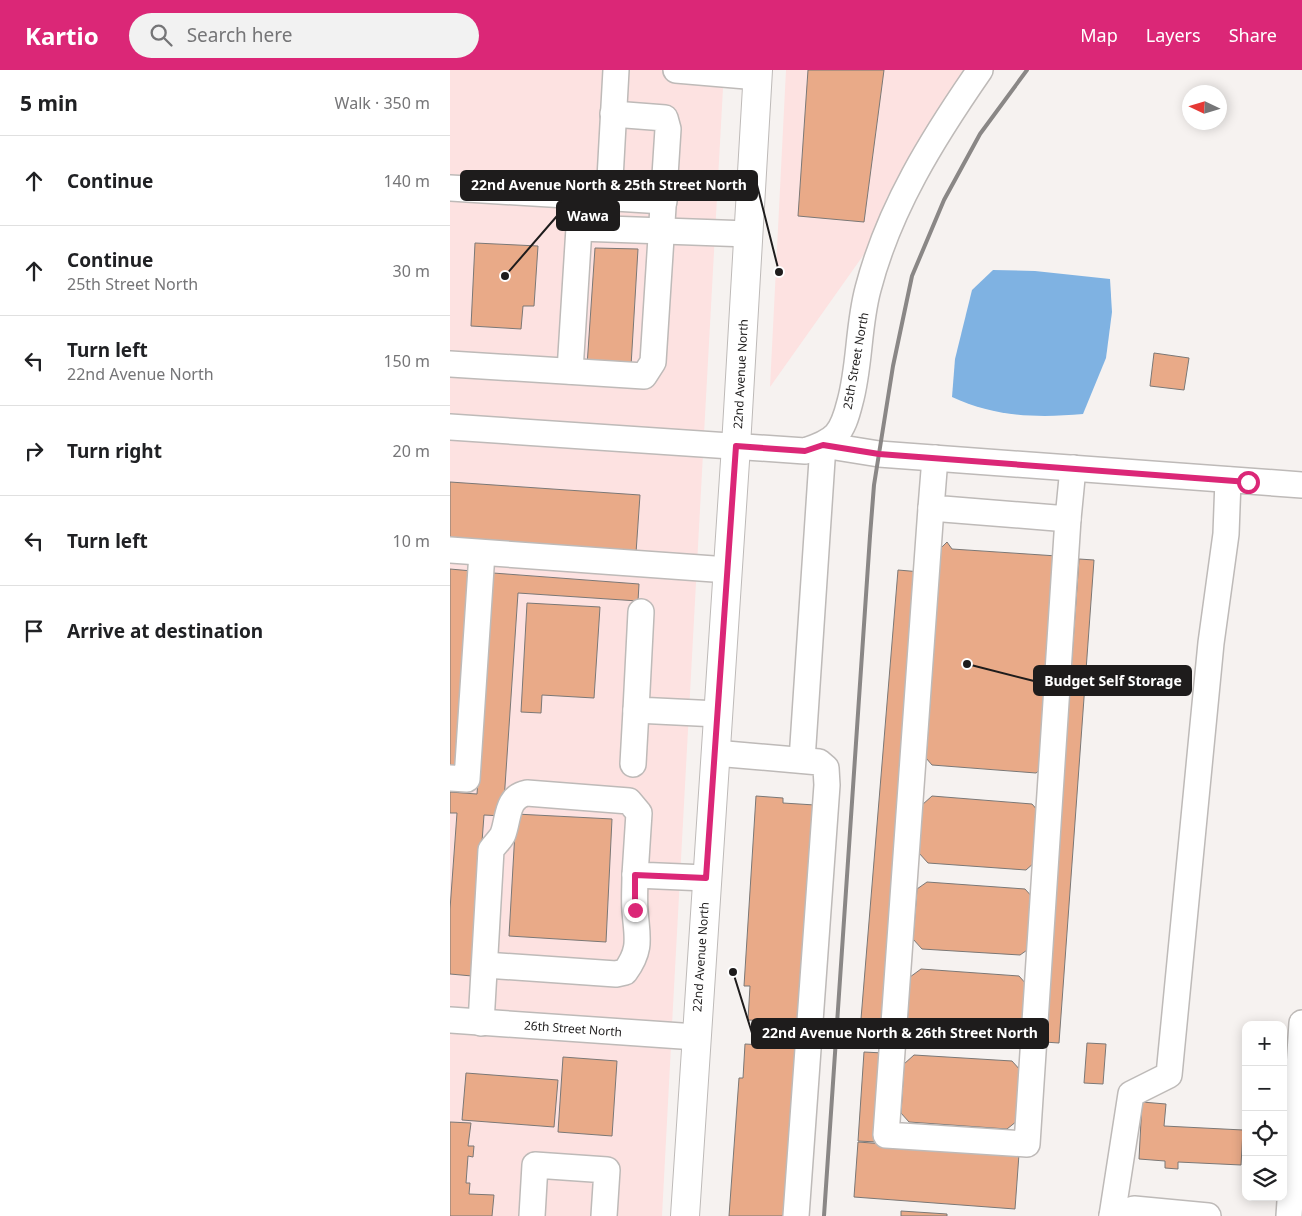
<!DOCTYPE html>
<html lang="en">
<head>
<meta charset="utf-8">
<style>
	:root { --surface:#fff; --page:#f2f2f2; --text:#202124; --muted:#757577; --line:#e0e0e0; --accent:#db2777 }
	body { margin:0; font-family:"Noto Sans",sans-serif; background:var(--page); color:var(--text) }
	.controls { position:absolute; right:15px; bottom:15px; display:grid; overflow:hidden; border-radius:10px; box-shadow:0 2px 12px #0003 }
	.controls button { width:45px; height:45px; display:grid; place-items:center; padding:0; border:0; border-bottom:1px solid var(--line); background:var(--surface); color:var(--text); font:25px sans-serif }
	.compass { position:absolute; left:732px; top:15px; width:45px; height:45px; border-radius:50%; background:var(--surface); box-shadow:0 2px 12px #0003; rotate:274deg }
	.stop { position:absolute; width:15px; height:15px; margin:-11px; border:4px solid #db2777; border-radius:50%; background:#fff }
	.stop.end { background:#db2777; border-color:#fff; box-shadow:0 1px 5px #0008 }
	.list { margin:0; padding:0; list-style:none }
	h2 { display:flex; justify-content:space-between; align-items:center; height:65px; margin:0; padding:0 20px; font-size:21px }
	h2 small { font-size:16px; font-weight:400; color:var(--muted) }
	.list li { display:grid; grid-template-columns:32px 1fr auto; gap:15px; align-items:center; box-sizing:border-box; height:90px; padding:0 20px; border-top:1px solid var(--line) }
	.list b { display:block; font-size:19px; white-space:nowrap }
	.list p { margin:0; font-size:16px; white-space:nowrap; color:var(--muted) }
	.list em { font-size:16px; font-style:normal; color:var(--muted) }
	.icon { flex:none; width:28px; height:28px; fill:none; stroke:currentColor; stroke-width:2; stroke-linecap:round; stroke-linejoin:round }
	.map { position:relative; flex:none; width:852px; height:1146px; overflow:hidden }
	header { display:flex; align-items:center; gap:30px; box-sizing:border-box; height:70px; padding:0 25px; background:var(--accent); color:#fff }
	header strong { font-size:24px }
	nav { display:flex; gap:28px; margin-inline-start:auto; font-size:18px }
	.search { width:350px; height:45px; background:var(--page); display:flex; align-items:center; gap:12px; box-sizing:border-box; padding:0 18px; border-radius:28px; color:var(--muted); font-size:19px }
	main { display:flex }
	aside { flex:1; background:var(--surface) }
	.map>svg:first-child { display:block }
	.commercial { fill:#fde2e1 }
	.water { fill:#7fb2e2 }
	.building { fill:#e9aa88; stroke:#7b7876 }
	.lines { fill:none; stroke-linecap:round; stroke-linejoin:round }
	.minor-casing { stroke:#bebab8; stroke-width:28 }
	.major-casing { stroke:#bebab8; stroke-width:30 }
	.minor { stroke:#fff; stroke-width:25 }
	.major { stroke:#fff; stroke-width:28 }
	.rail { stroke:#8a8786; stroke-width:4 }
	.route { stroke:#db2777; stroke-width:6 }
	.labels { text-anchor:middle; stroke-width:4; stroke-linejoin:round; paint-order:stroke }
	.street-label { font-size:12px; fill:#1e1c1c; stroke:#fff }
	.leader { fill:none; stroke:#1e1c1c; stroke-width:2 }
	.callout-dot { fill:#1e1c1c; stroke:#fff; stroke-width:2 }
	.callout { fill:#1e1c1c; stroke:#1e1c1c; stroke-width:2 }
	.callout-label { font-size:14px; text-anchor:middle; font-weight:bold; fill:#fff }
</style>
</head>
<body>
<header>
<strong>Kartio</strong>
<div class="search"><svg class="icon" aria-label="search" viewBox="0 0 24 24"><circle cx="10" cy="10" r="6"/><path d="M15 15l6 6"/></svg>Search here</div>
<nav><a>Map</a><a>Layers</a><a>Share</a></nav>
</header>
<main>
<aside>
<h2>5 min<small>Walk · 350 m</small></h2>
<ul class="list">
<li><svg class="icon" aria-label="ahead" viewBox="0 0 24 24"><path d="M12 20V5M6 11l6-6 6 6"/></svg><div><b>Continue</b></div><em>140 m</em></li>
<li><svg class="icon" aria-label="ahead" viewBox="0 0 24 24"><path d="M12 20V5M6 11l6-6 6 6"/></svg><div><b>Continue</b><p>25th Street North</p></div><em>30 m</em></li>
<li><svg class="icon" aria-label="left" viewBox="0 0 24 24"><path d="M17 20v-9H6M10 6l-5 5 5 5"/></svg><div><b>Turn left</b><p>22nd Avenue North</p></div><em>150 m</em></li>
<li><svg class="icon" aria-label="right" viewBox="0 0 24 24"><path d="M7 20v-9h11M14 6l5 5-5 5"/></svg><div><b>Turn right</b></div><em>20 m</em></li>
<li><svg class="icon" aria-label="left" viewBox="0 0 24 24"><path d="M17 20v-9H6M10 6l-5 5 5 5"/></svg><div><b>Turn left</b></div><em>10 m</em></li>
<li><svg class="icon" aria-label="arrive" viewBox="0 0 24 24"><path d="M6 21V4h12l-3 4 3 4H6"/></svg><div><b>Arrive at destination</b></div></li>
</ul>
</aside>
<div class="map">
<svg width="852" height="1146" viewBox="0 0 852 1146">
	<rect width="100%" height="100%" fill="#f6f2f0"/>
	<g class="commercial">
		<path d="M 0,0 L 274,0 L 254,364 L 0,347 Z"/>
		<path d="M 336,0 L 517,0 L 437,127 L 422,173 L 320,317 Z"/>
		<path d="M 0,367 L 253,384 L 222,955 L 0,940 Z"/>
		<path d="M 0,961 L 221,976 L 212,1146 L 0,1146 Z"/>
	</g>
	<path class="water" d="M 543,200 L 585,201 L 660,209 L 662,242 L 656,288 L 633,344 C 588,348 544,347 502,327 L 505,289 L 522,220 Z"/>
	<g class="building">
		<path d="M 358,0 L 434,0 L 414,152 L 348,146 Z"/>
		<path d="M 25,173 L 88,176 L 84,236 L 73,236 L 71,259 L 21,256 Z"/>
		<path d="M 145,178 L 188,179 L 181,296 L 137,296 Z"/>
		<path d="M 704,283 L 739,288 L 734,320 L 700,316 Z"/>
		<path d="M 0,412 L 190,425 L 186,483 L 0,470 Z"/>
		<path d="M 497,472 L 502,479 L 607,486 L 594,697 L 586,703 L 482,695 L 476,688 L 490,490 L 485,484 Z"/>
		<path d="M 629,489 L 644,490 L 609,973 L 594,972 Z"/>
		<path d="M 0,499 L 22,501 L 8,697 L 0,696 Z"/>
		<path d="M 448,500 L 471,502 L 434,963 L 410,961 Z"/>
		<path d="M 43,503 L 189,514 L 188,531 L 68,523 L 53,746 L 34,745 L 22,906 L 0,904 L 0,839 L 7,743 L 0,743 L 0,722 L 27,724 Z"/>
		<path d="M 77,533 L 150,537 L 144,628 L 92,625 L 91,643 L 71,642 Z"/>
		<path d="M 306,726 L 333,728 L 333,733 L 365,735 L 351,953 L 298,950 L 300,916 L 294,916 Z"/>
		<path d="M 482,726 L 582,734 L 589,742 L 585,792 L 576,800 L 478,793 L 469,783 L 472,735 Z"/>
		<path d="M 66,744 L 162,749 L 156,872 L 59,866 Z"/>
		<path d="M 477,812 L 575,819 L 584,829 L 580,878 L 570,885 L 472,879 L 463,869 L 467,819 Z"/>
		<path d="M 471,899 L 569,906 L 577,915 L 573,965 L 564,973 L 465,965 L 457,955 L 460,907 Z"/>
		<path d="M 637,973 L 656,974 L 653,1014 L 634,1013 Z"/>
		<path d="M 295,974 L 350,977 L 338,1146 L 279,1146 L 289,1008 L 293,1008 Z"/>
		<path d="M 414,982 L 433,983 L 427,1072 L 408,1071 Z"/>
		<path d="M 464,985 L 562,991 L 571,1001 L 567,1051 L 557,1059 L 459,1052 L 451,1043 L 454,994 Z"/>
		<path d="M 113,987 L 167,991 L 162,1066 L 108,1062 Z"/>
		<path d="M 16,1003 L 108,1010 L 104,1057 L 12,1050 Z"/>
		<path d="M 692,1032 L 716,1034 L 714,1056 L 793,1060 L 791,1095 L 728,1092 L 728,1099 L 715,1098 L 715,1091 L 689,1089 Z"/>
		<path d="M 0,1052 L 21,1053 L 18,1076 L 24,1076 L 23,1087 L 18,1086 L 16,1113 L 20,1113 L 19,1124 L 44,1125 L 42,1146 L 0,1146 Z"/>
		<path d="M 408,1072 L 569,1084 L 565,1139 L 404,1127 Z"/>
		<path d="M 451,1141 L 497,1144 L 497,1146 L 451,1146 Z"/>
	</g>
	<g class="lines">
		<g class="minor-casing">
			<g id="minor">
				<path d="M 226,0 L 308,7"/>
				<path d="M 0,118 L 214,131"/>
				<path d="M 159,127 L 166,0"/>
				<path d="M 129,158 L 299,164"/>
				<path d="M 0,294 L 194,306 L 203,292 L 218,59 L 215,48 L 163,44"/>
				<path d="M 120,301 L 131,126"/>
				<path d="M 0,357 L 355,381 C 386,371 392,364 400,332 C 410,296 408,256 418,219 C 439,138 483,68 530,0"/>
				<path d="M 485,388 L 481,438 L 618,449 L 623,398"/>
				<path d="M 481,438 L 436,1065 L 577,1074 L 618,449"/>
				<path d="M 0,480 L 278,500"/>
				<path d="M 191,542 L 186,640 L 268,644"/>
				<path d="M 265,683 L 369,692 L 376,698 L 377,715 L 346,1146"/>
				<path d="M 352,690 L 373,375 L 429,384 L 852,415"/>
				<path d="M 183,694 L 186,640"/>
				<path d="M 0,708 L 17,709 L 32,483"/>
				<path d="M 35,895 L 166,904 L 175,902 C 192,879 187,867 185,841 C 184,829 185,817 185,805"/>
				<path d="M 0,950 L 246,967"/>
				<path d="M 31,953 L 41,780 C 45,774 51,769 53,764 C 59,748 56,727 77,723 L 179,731 L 189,743 L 185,805 L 256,808"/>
				<path d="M 82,1146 L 85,1095 L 157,1100 L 154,1146"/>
				<path d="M 662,1146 L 681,1024 L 719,1005 L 761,573 L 776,464 L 778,410"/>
				<path d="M 662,1146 L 684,1139 L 758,1146"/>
				<path d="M 839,1146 L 852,953"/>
			</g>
		</g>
		<g class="major-casing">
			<path id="major" d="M 235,1146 L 286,376 L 308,0"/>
		</g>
		<use href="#minor" class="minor"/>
		<use href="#major" class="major"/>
		<path class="rail" d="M 374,1146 L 420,466 L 424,415 L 443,296 L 462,206 L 494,130 L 530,64 L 577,0"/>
	</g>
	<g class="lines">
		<path class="route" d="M 185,840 L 185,805 L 256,808 L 286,376 L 355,381 L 373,375 L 429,384 L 798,412"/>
	</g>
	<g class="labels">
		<g class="street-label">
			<text transform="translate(406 291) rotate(-80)" y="4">25th Street North</text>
			<text transform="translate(291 304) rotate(-87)" y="4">22nd Avenue North</text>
			<text transform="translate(251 887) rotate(-86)" y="4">22nd Avenue North</text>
			<text transform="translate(123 959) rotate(4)" y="4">26th Street North</text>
		</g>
	</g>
	<path class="leader" d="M329 202L307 115M55 206L107 146M517 594L584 611M283 902L302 963"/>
	<g class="callout-dot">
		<circle cx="329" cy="202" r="5"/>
		<circle cx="55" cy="206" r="5"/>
		<circle cx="517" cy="594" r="5"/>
		<circle cx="283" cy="902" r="5"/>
	</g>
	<g class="callout">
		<rect x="11" y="101" width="296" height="29" rx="5"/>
		<rect x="107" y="131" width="62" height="29" rx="5"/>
		<rect x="584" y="596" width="157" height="29" rx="5"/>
		<rect x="302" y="949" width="296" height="29" rx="5"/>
	</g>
	<g class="callout-label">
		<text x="159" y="120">22nd Avenue North &amp; 25th Street North</text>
		<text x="138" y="151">Wawa</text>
		<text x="663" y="616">Budget Self Storage</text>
		<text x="450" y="968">22nd Avenue North &amp; 26th Street North</text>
	</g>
</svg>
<div class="controls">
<button>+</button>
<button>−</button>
<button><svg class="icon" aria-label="locate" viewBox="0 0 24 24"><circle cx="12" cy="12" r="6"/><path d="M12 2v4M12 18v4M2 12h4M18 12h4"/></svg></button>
<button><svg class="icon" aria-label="layers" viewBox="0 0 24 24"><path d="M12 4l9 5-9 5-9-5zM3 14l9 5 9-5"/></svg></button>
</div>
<svg class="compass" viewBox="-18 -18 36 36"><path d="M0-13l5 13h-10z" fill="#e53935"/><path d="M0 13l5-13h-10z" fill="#757577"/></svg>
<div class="stop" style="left:798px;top:412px"></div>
<div class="stop end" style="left:185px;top:840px"></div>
</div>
</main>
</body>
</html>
